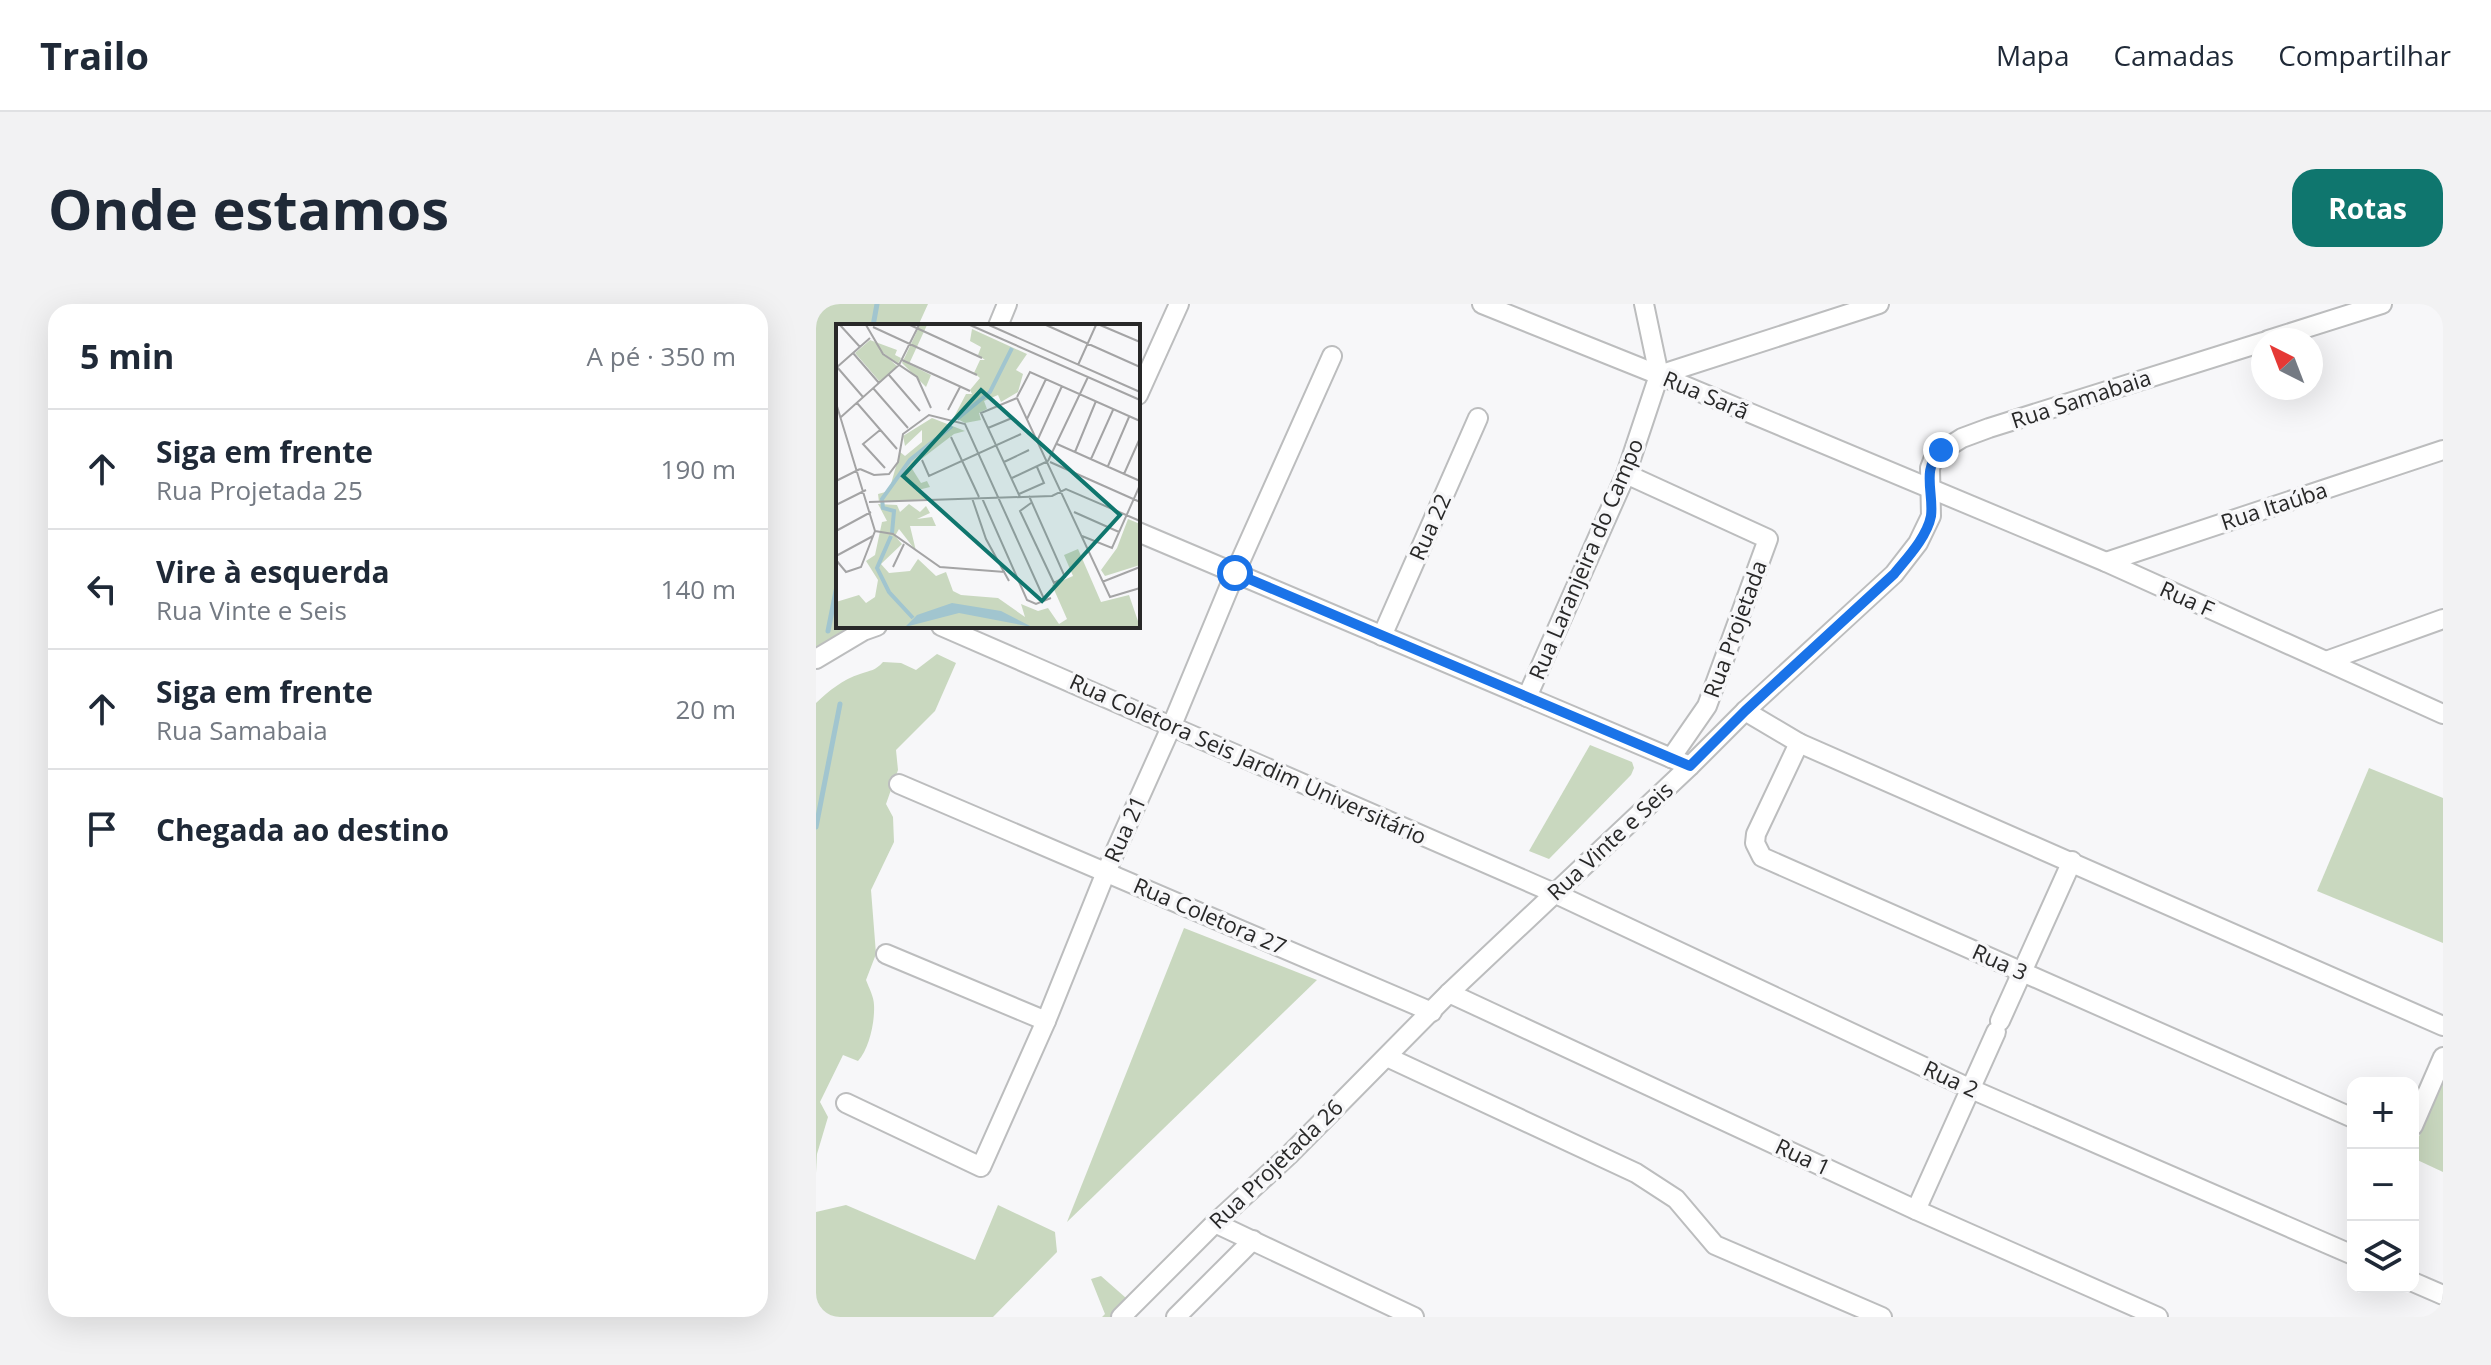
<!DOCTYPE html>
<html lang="pt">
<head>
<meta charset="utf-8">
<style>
	:root { --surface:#fff; --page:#f2f2f3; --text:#1f2937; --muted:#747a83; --line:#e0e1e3; --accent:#0f766e }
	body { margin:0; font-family:"Open Sans",sans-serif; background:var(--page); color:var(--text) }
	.controls { position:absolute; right:24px; bottom:24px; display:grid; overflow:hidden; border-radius:16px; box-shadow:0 8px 32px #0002 }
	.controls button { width:72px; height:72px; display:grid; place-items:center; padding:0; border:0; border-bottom:2px solid var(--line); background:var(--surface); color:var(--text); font:40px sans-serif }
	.compass { position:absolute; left:1435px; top:24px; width:72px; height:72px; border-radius:50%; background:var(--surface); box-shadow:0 8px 32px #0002; rotate:318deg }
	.stop { position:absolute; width:24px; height:24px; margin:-18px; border:6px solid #1a73e8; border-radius:50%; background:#fff }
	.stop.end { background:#1a73e8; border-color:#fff; box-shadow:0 2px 8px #0008 }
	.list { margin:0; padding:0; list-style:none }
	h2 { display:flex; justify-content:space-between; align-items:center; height:104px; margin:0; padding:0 32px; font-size:34px }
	h2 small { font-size:26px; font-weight:400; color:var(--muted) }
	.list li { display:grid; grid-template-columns:52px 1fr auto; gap:24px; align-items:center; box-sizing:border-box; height:120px; padding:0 32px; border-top:2px solid var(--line) }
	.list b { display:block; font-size:30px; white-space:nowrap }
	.list p { margin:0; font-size:26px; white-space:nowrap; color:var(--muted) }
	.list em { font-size:26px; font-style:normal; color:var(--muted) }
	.icon { flex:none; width:44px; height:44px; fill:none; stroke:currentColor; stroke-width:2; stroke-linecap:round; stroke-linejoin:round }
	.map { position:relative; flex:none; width:1627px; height:1013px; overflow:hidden; border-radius:24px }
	header { display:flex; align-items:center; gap:48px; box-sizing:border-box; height:112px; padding:0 40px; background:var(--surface); border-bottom:2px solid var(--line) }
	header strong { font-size:38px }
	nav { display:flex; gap:44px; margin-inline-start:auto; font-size:28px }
	.intro { display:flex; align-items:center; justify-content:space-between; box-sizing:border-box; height:192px; padding:0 48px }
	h1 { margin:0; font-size:56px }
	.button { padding:20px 36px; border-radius:24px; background:var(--accent); color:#fff; font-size:28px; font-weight:700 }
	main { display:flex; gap:48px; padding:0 48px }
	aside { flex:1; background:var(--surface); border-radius:24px; box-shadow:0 8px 32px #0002 }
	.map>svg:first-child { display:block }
	.green { fill:#c9d8bf }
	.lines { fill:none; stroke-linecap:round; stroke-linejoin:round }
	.stream { stroke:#a1c5cf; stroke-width:5 }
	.minor-casing { stroke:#bcbdbe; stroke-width:22 }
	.minor { stroke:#fff; stroke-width:18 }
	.route { stroke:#1a73e8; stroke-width:10 }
	.labels { text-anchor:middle; stroke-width:7; stroke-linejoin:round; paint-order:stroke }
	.street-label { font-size:22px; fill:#282828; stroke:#f7f7f9 }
	.inset-river { fill:none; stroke:#a1c5cf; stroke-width:4 }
	.inset-road { fill:none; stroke:#a4a4a5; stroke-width:2 }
	.view { fill:#0f766e; fill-opacity:0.15; stroke:#0f766e; stroke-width:4 }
	.inset-edge { fill:none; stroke:#282828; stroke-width:4 }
</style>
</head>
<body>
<header>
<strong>Trailo</strong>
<nav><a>Mapa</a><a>Camadas</a><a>Compartilhar</a></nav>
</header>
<div class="intro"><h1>Onde estamos</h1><a class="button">Rotas</a></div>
<main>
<aside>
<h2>5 min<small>A pé · 350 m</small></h2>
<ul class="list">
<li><svg class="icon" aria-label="ahead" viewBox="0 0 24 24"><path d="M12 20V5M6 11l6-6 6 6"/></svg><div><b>Siga em frente</b><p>Rua Projetada 25</p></div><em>190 m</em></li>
<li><svg class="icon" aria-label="left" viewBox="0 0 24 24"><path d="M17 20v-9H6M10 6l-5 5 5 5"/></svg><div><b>Vire à esquerda</b><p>Rua Vinte e Seis</p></div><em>140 m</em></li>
<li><svg class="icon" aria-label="ahead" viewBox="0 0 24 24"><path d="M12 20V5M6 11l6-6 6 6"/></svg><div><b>Siga em frente</b><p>Rua Samabaia</p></div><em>20 m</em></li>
<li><svg class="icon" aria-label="arrive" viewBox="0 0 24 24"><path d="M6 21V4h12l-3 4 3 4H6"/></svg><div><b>Chegada ao destino</b></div></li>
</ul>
</aside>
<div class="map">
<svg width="1627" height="1013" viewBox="0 0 1627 1013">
	<rect width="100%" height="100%" fill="#f7f7f9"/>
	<g class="green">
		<path d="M 0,0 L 112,0 L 102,22 L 22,22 L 22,322 L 43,322 L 0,352 Z"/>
		<path d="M 121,350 L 140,359 L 119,407 L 80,446 L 82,466 L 70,500 L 77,513 L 78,538 L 55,586 L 60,650 L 50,676 C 53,684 58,693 58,701 C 59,718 53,745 42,757 L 27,751 L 4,798 L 12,813 L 1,850 L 0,869 L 0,399 C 13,387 27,375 44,370 C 55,366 59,367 67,358 L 85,359 L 100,366 Z"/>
		<path d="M 774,441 L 816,458 L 818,464 L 815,471 L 733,555 L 713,547 Z"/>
		<path d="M 1553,464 L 1627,494 L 1627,639 L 1501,587 Z"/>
		<path d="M 368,624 L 501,676 L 251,918 Z"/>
		<path d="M 1627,779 L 1627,868 L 1597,854 L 1597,846 Z"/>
		<path d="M 30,901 L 159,956 L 182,901 L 239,928 L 241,948 L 177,1013 L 0,1013 L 0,908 Z"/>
		<path d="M 285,972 L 310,994 L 312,1004 L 303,1013 L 286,1013 L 289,1010 L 275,975 Z"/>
	</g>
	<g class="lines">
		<g class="stream">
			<path d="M 57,22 L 61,0"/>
			<path d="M 12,327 L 22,277"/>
			<path d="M 0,523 L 24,400"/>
		</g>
		<g class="minor-casing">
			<g id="minor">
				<path d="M 666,0 L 843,71 L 1290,258 L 1627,410"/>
				<path d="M 828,0 L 843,71"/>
				<path d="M 182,22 L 191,0"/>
				<path d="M 1452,36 L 1566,0"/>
				<path d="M 843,71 L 1063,0"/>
				<path d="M 322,91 L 363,0"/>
				<path d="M 810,170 L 952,235 L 891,402 L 855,454"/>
				<path d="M 322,228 L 874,462"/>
				<path d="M 1290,258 L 1627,146"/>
				<path d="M 125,322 L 738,589 L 1155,785 L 1537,951"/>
				<path d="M 566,332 L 662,114"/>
				<path d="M 0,355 L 47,327 L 61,322"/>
				<path d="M 1510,357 L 1627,315"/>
				<path d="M 711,393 L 810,170 L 843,71"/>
				<path d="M 929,407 L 983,439 L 1627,722"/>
				<path d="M 983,439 L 940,530 L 939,539 L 946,553 L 1537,814"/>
				<path d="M 83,480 L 616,708"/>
				<path d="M 70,650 L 230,717"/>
				<path d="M 633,689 L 1100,906 L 1342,1013"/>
				<path d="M 1184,717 L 1256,557"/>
				<path d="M 571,753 L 820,869 L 860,895 L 899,941 L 1066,1013"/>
				<path d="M 30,799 L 165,863 L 230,717 L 290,568 L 356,421 L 419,269 L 516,52"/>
				<path d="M 1597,822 L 1627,753"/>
				<path d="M 1100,906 L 1180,728"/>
				<path d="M 399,919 L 598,1013"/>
				<path d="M 1597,978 L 1627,991"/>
				<path d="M 305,1013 L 399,919 L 473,851 L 633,689 L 874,462 L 929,407 L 1078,270 L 1102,239 L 1115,212 L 1114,164 L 1119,151 L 1146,134 L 1173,124 L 1447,38"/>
				<path d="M 360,1013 L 437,936"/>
			</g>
		</g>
		<use href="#minor" class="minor"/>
	</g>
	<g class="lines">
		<path class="route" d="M 419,269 L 874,462 L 929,407 L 1078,270 C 1091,254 1111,233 1115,212 C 1118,189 1105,165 1125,146"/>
	</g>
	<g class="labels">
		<g class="street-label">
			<text transform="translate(890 91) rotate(23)" y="8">Rua Sarã</text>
			<text transform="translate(1265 95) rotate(-18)" y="8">Rua Samabaia</text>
			<text transform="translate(1458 202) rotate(-18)" y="8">Rua Itaúba</text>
			<text transform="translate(614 223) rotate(-66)" y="8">Rua 22</text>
			<text transform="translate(770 255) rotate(-67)" y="8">Rua Laranjeira do Campo</text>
			<text transform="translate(1371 295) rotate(24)" y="8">Rua F</text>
			<text transform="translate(919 325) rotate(-70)" y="8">Rua Projetada</text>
			<text transform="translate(432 455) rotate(24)" y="8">Rua Coletora Seis Jardim Universitário</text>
			<text transform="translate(309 525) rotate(-66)" y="8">Rua 21</text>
			<text transform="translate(794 537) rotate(-43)" y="8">Rua Vinte e Seis</text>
			<text transform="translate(394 612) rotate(23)" y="8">Rua Coletora 27</text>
			<text transform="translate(1184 658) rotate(24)" y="8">Rua 3</text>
			<text transform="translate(1135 775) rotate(25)" y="8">Rua 2</text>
			<text transform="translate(987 853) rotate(25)" y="8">Rua 1</text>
			<text transform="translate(460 860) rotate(-44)" y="8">Rua Projetada 26</text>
		</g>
	</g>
	<g transform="translate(20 20)">
		<rect width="304" height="304" fill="#f7f7f9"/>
		<path d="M 84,1 L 91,1 L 73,40 L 95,51 L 90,63 L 66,39 ZM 136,5 L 191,30 L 180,46 L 187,50 L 182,68 L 165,78 L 162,71 L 148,77 L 151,85 L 143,89 L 145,96 L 129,99 L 118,93 L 130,70 L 136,70 L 134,66 L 144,54 L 138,49 L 144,36 L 149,36 L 142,31 L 145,23 L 134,17 ZM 34,16 L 61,26 L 59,31 L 65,34 L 62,40 L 42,25 L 61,42 L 44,58 L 19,29 ZM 96,94 L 129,107 L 118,110 L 75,143 L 85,159 L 91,157 L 94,163 L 82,166 L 84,170 L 95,175 L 43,178 L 42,170 L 53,167 L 64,128 L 69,132 L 86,118 L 86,106 L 69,122 L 67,112 ZM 42,180 L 61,181 L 64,188 L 73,180 L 84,188 L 90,182 L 94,189 L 81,195 L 96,193 L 100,202 L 74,202 L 80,227 L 63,205 L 59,212 L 66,220 L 45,240 L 53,249 L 74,247 L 82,235 L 100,252 L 110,248 L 117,267 L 125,271 L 162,274 L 189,293 L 185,280 L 202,287 L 212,284 L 223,300 L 231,295 L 216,261 L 237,252 L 228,231 L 242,225 L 265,278 L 293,271 L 304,303 L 0,303 L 0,278 L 23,271 L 30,279 L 39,273 L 42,256 L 30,237 L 39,231 L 46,198 L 51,197 ZM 292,195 L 304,200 L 304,241 L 269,252 L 265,246 L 281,224 Z" fill="#c9d8bf"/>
		<path d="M 116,279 L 165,287 L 196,303 L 123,289 L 69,303 L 81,291 Z" fill="#a1c5cf"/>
		<path class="inset-river" d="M 121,95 L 154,68 L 176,24M 56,209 L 58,187 L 47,184 L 46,175 L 74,136 L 116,102M 55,212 L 41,244 L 53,268 L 77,294"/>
		<path class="inset-road" d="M 4,1 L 24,23M 30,1 L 47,30 L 81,53 L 95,84M 74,1 L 146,34M 134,1 L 304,76M 153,1 L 304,68M 210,1 L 304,43M 264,1 L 304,18M 37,3 L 141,51M 17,29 L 43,59M 66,36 L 134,67M 242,41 L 260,1M 1,43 L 27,73M 0,44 L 34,14M 53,51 L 84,87M 37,64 L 72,104M 181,73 L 194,48 L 304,97M 181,74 L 274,273 L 304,264M 181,74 L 145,89 L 184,173M 0,79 L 39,207 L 25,243 L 10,248 L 0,236M 21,79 L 61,125M 112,86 L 124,63M 5,93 L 63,41 L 83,1M 191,95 L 210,55M 152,104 L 176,94M 44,106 L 27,120 L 49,144M 115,113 L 143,173M 202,115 L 226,62M 221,120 L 304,157M 239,128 L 260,77M 255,135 L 277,86M 86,136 L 93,152 L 185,110M 212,137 L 252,53M 168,138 L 193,126M 214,138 L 304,178M 272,142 L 293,93M 24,145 L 38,151 L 53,150 L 62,138 L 67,110 L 93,91 L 129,100 L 209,277M 288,150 L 304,114M 176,154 L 212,137M 0,157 L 24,145M 183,170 L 208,159 L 201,143M 193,172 L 229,253 L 218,259 L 184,187 L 195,179M 136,174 L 150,215 L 173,257M 146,174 L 191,276 L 200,280 L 215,274M 33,178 L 216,172 L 230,165 L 304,197M 0,181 L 30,166M 238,188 L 283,208M 0,207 L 35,188M 39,207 L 57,210 L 104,243 L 169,248M 246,212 L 276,224 L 304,161M 0,232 L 37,212M 57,243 L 68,220M 266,258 L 304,243"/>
		<path class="view" d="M 145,66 L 284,191 L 206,277 L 67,152 Z"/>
		<rect width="304" height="304" class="inset-edge"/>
	</g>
</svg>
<div class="controls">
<button>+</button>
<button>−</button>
<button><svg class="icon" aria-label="layers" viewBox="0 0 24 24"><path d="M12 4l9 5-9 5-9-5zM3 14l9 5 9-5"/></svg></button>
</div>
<svg class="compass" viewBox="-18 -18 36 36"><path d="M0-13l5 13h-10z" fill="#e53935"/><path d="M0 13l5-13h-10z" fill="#747a83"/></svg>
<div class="stop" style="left:419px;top:269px"></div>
<div class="stop end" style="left:1125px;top:146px"></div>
</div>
</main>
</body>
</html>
